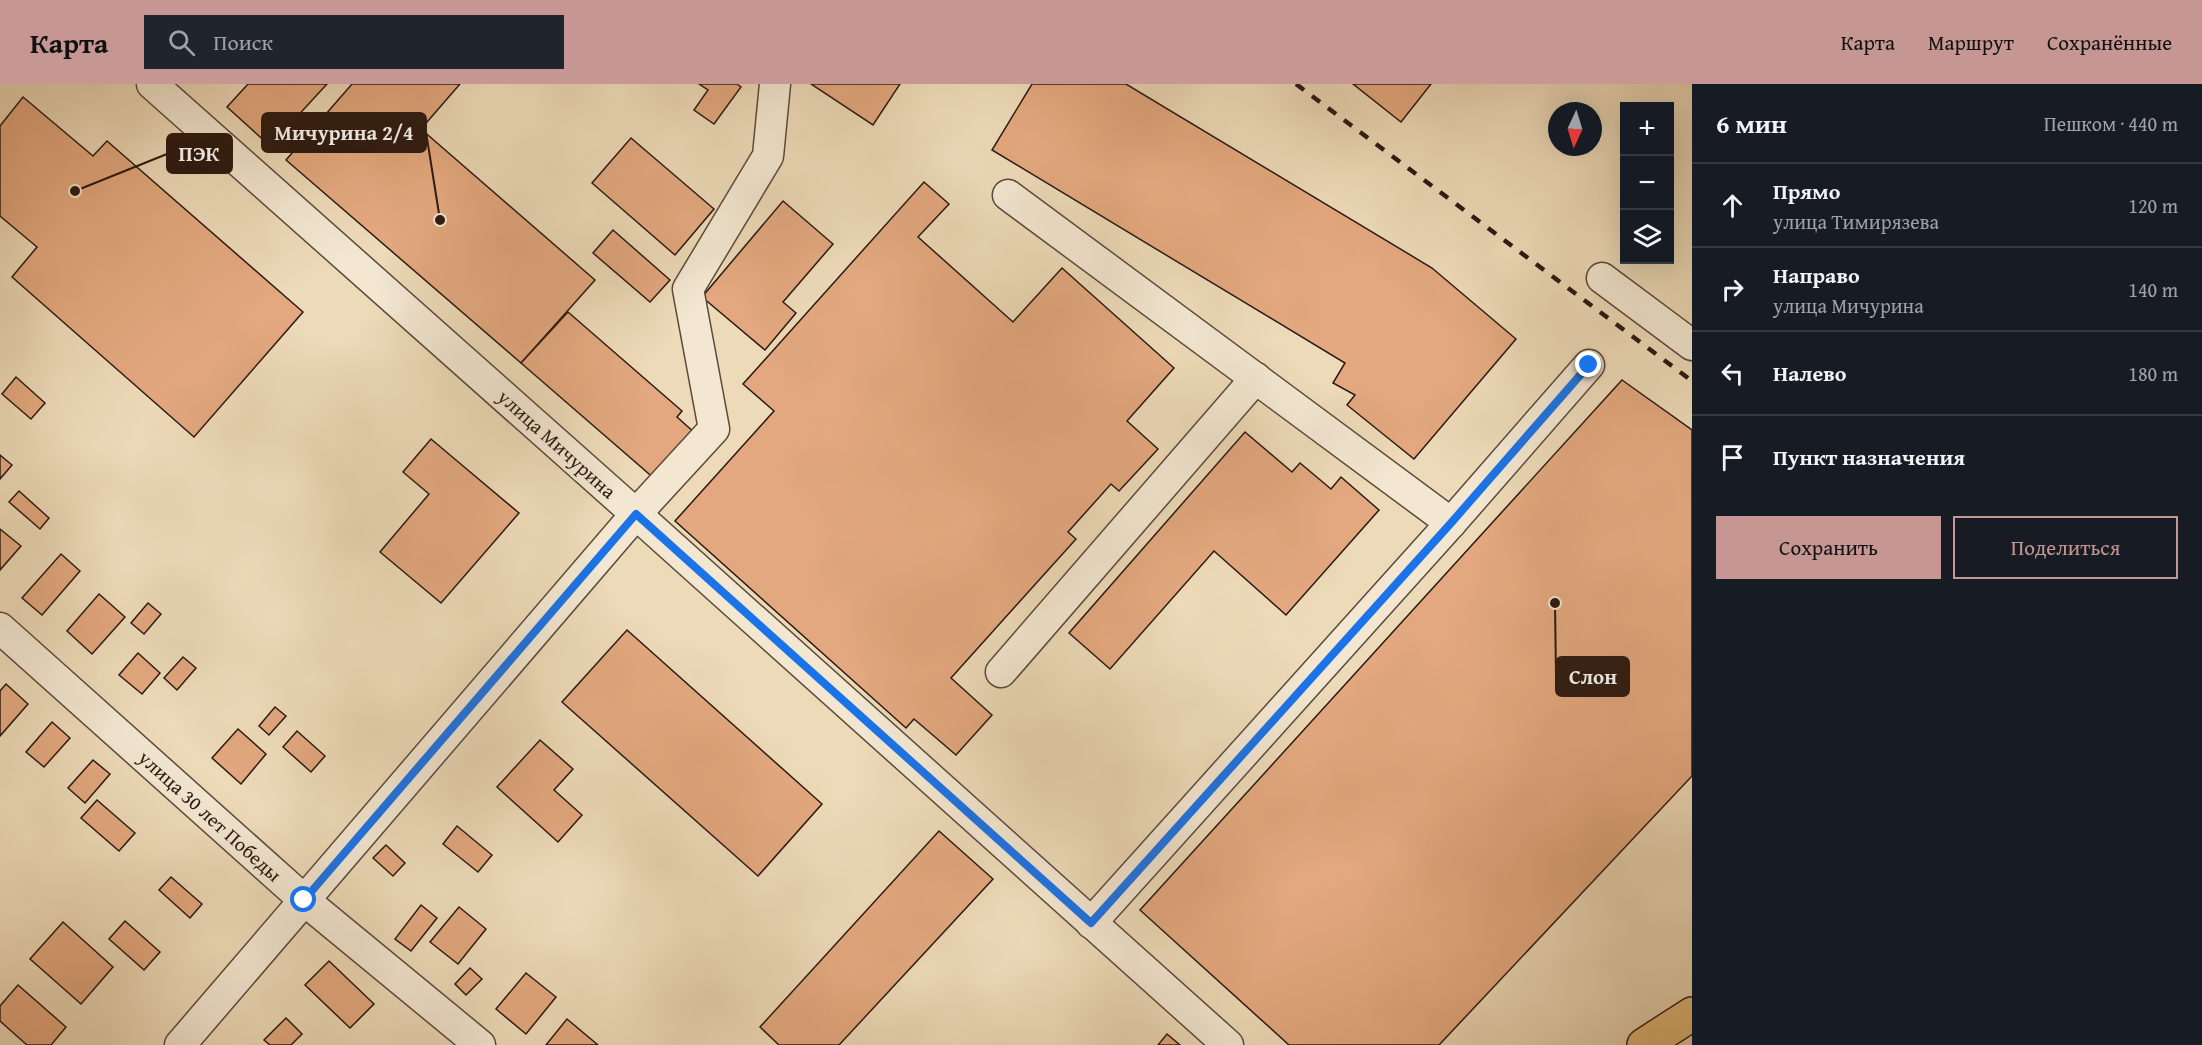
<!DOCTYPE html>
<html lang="ru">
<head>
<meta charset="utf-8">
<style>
	:root { --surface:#171b24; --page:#20242c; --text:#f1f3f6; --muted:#9ea1a6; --line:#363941; --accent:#c59692 }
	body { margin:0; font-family:"Gentium Book Plus",serif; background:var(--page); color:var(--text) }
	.controls { position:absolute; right:18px; top:18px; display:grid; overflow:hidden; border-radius:0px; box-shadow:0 6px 24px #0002 }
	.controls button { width:54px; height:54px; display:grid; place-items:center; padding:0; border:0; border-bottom:2px solid var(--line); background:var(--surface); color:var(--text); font:30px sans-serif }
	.compass { position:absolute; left:1548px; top:18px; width:54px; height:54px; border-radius:50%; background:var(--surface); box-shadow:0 6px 24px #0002; rotate:184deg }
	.stop { position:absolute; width:18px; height:18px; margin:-14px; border:4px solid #1a73e8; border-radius:50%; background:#fff }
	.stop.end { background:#1a73e8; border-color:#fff; box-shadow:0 2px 6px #0008 }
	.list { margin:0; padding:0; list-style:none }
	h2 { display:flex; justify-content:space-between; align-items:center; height:78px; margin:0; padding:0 24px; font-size:26px }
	h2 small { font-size:20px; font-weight:400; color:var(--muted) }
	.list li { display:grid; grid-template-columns:39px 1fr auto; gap:18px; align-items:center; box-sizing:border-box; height:84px; padding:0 24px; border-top:2px solid var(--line) }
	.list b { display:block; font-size:22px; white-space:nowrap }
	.list p { margin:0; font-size:20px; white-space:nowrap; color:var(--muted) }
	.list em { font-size:20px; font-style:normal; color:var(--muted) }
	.actions { display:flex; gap:12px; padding:18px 24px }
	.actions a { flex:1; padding:14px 0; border:2px solid var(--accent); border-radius:0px; text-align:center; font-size:21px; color:var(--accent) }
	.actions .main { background:var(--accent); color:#111 }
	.icon { flex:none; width:33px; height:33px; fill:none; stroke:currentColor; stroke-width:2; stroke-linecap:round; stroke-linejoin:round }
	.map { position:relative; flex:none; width:1692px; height:961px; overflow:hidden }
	header { display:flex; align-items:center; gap:36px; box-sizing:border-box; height:84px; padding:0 30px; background:var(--accent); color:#111 }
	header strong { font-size:28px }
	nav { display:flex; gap:33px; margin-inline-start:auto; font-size:21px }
	.search { width:420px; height:54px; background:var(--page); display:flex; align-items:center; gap:15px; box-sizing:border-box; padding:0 21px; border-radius:0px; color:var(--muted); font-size:22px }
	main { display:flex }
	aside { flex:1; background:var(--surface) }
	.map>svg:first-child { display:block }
	.building { fill:#e3a87f; stroke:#2b1911; stroke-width:1.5 }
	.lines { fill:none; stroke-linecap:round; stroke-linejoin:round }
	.minor-casing { stroke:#5c493b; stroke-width:33 }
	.major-casing { stroke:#2b1911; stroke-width:36 }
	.minor { stroke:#f3e7d1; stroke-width:30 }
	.major { stroke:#e6bd7c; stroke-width:33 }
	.rail { stroke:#2b1911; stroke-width:4.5; stroke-dasharray:10 10; stroke-linecap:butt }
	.route { stroke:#1a73e8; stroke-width:8 }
	.labels { text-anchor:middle; stroke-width:6; stroke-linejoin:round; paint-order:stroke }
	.street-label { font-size:20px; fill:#2b1911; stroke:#f3e7d1 }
	.leader { fill:none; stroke:#2b1911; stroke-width:2 }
	.callout-dot { fill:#2b1911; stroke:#f3e7d1; stroke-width:2 }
	.callout { fill:#2b1911; stroke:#2b1911; stroke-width:2 }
	.callout-label { font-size:21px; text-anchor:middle; font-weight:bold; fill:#fff }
</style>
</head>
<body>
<header>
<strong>Карта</strong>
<div class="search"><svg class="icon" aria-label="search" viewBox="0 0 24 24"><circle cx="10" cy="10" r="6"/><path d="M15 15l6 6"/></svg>Поиск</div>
<nav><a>Карта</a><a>Маршрут</a><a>Сохранённые</a></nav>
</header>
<main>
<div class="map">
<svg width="1692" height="961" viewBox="0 0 1692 961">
	<rect width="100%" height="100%" fill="#eddab8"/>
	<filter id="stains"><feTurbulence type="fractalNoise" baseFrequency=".00333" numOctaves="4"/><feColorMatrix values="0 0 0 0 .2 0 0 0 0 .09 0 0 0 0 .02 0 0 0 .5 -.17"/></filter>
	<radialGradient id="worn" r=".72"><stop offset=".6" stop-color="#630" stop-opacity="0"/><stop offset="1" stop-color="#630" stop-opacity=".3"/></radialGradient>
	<g class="building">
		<path d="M 248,0 L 327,0 L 270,62 L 227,23 Z"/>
		<path d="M 352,0 L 460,0 L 421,45 L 595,196 L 521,279 L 286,76 Z"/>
		<path d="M 699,0 L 737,0 L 741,3 L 714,40 L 694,26 L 708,6 Z"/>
		<path d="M 811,0 L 900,0 L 873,41 Z"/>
		<path d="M 1032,0 L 1126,0 L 1432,184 L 1516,255 L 1414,375 L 1347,321 L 1355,311 L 1333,299 L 1345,279 L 992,66 Z"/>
		<path d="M 1353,0 L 1431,0 L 1401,38 Z"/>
		<path d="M 23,13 L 93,72 L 107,57 L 303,228 L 194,353 L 12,193 L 37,163 L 0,132 L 0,42 Z"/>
		<path d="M 631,54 L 714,125 L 675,171 L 592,99 Z"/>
		<path d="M 924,98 L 949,120 L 918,153 L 1013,238 L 1062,184 L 1174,284 L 1127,337 L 1158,365 L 1119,407 L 1111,400 L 1068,448 L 1076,455 L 951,594 L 992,631 L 956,671 L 914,635 L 906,644 L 675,437 L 774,327 L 743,300 Z"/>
		<path d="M 783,117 L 833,160 L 783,218 L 796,229 L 765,266 L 702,213 Z"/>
		<path d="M 613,146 L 670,196 L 650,218 L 593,169 Z"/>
		<path d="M 568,228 L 682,327 L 677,333 L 696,350 L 656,396 L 521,279 Z"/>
		<path d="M 16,293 L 45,319 L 31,335 L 2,310 Z"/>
		<path d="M 1622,296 L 1692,346 L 1692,692 L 1439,961 L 1289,961 L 1140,826 Z"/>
		<path d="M 1245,348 L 1292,388 L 1300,379 L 1331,405 L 1341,393 L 1379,426 L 1286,531 L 1214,467 L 1110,585 L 1069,549 Z"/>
		<path d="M 431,355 L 519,429 L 441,519 L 380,468 L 429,410 L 403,388 Z"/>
		<path d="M 0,371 L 12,381 L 0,395 Z"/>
		<path d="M 19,407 L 49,434 L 40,445 L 9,418 Z"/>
		<path d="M 0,445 L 21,462 L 0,486 Z"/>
		<path d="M 61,470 L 80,487 L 42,531 L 22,514 Z"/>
		<path d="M 99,510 L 125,533 L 92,570 L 67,547 Z"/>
		<path d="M 148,519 L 161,530 L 144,550 L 131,539 Z"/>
		<path d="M 627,546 L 822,720 L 758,792 L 562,618 Z"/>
		<path d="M 138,569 L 160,589 L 142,610 L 119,591 Z"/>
		<path d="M 183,573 L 196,584 L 177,606 L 164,594 Z"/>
		<path d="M 6,600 L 28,620 L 0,652 L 0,607 Z"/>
		<path d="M 275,623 L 286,632 L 269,651 L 259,642 Z"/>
		<path d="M 52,638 L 70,654 L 44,683 L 26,668 Z"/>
		<path d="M 238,645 L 266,670 L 241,700 L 212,674 Z"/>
		<path d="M 297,647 L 325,672 L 311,688 L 283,663 Z"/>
		<path d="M 540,656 L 573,685 L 554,706 L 582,731 L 558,758 L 497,703 Z"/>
		<path d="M 93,676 L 110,690 L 85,719 L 68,704 Z"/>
		<path d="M 97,716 L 135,749 L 119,767 L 81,734 Z"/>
		<path d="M 457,742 L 492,771 L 478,788 L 443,760 Z"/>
		<path d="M 939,747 L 993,795 L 839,961 L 779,961 L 760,943 Z"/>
		<path d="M 386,761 L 405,779 L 393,792 L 373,774 Z"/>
		<path d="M 171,793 L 202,820 L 190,834 L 159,806 Z"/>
		<path d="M 421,821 L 437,834 L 411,867 L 395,855 Z"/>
		<path d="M 459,823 L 486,845 L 458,880 L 430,858 Z"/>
		<path d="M 125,837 L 160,868 L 144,886 L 109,855 Z"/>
		<path d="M 63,838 L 113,883 L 81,920 L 30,875 Z"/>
		<path d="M 329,877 L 374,920 L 350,944 L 305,901 Z"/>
		<path d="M 470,884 L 482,895 L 466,911 L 455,900 Z"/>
		<path d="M 526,889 L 556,913 L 526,950 L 496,925 Z"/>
		<path d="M 18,901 L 66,943 L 51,961 L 27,961 L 0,937 L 0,922 Z"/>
		<path d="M 286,934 L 302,950 L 291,961 L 270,961 L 264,956 Z"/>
		<path d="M 567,935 L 598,961 L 546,961 Z"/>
		<path d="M 1167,950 L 1180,961 L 1158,961 Z"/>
	</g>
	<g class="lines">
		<g class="minor-casing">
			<g id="minor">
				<path d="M 152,0 L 636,430 L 1228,961"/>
				<path d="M 1008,111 L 1451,439"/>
				<path d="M 1602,194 L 1692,261"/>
				<path d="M 0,544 L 304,816 L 480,961"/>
				<path d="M 1001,588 L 1256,294"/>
				<path d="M 1091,839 L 1451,439 L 1589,281"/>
				<path d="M 180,961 L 636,430 L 714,345 L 688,205 L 768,72 L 775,0"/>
			</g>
		</g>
		<g class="major-casing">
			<path id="major" d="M 1644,961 L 1692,930"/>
		</g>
		<use href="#minor" class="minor"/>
		<use href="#major" class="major"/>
		<path class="rail" d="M 1296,0 L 1692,297"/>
	</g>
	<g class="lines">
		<path class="route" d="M 304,816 L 636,430 L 1091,839 L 1451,439 L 1589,281"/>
	</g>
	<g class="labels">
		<g class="street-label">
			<text transform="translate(557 360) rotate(42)" y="7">улица Мичурина</text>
			<text transform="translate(210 732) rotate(42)" y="7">улица 30 лет Победы</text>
		</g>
	</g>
	<path class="leader" d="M440 136L426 48M75 107L167 70M1555 519L1556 593"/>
	<g class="callout-dot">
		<circle cx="440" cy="136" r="6"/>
		<circle cx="75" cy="107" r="6"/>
		<circle cx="1555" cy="519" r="6"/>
	</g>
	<g class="callout">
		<rect x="262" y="29" width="164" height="39" rx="6"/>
		<rect x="167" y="50" width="65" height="39" rx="6"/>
		<rect x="1556" y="573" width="73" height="39" rx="6"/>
	</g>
	<g class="callout-label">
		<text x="344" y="56">Мичурина 2/4</text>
		<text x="199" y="77">ПЭК</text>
		<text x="1593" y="600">Слон</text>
	</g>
	<rect width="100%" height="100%" filter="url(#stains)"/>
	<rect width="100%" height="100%" fill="url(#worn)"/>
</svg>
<div class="controls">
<button>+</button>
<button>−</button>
<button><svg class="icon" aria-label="layers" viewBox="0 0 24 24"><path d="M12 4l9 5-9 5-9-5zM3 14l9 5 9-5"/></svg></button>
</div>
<svg class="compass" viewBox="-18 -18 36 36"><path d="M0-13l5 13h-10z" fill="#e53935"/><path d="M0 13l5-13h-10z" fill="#9ea1a6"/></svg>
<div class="stop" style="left:304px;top:816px"></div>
<div class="stop end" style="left:1589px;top:281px"></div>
</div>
<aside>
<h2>6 мин<small>Пешком · 440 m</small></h2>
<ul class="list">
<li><svg class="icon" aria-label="ahead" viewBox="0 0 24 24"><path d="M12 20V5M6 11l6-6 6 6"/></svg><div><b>Прямо</b><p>улица Тимирязева</p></div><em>120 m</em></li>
<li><svg class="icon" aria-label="right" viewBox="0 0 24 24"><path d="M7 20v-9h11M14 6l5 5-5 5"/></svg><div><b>Направо</b><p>улица Мичурина</p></div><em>140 m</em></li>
<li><svg class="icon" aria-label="left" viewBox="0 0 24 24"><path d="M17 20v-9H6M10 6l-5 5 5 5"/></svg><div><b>Налево</b></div><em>180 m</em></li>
<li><svg class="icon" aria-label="arrive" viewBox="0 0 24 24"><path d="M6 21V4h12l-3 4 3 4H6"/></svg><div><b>Пункт назначения</b></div></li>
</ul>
<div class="actions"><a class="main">Сохранить</a><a>Поделиться</a></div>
</aside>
</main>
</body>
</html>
